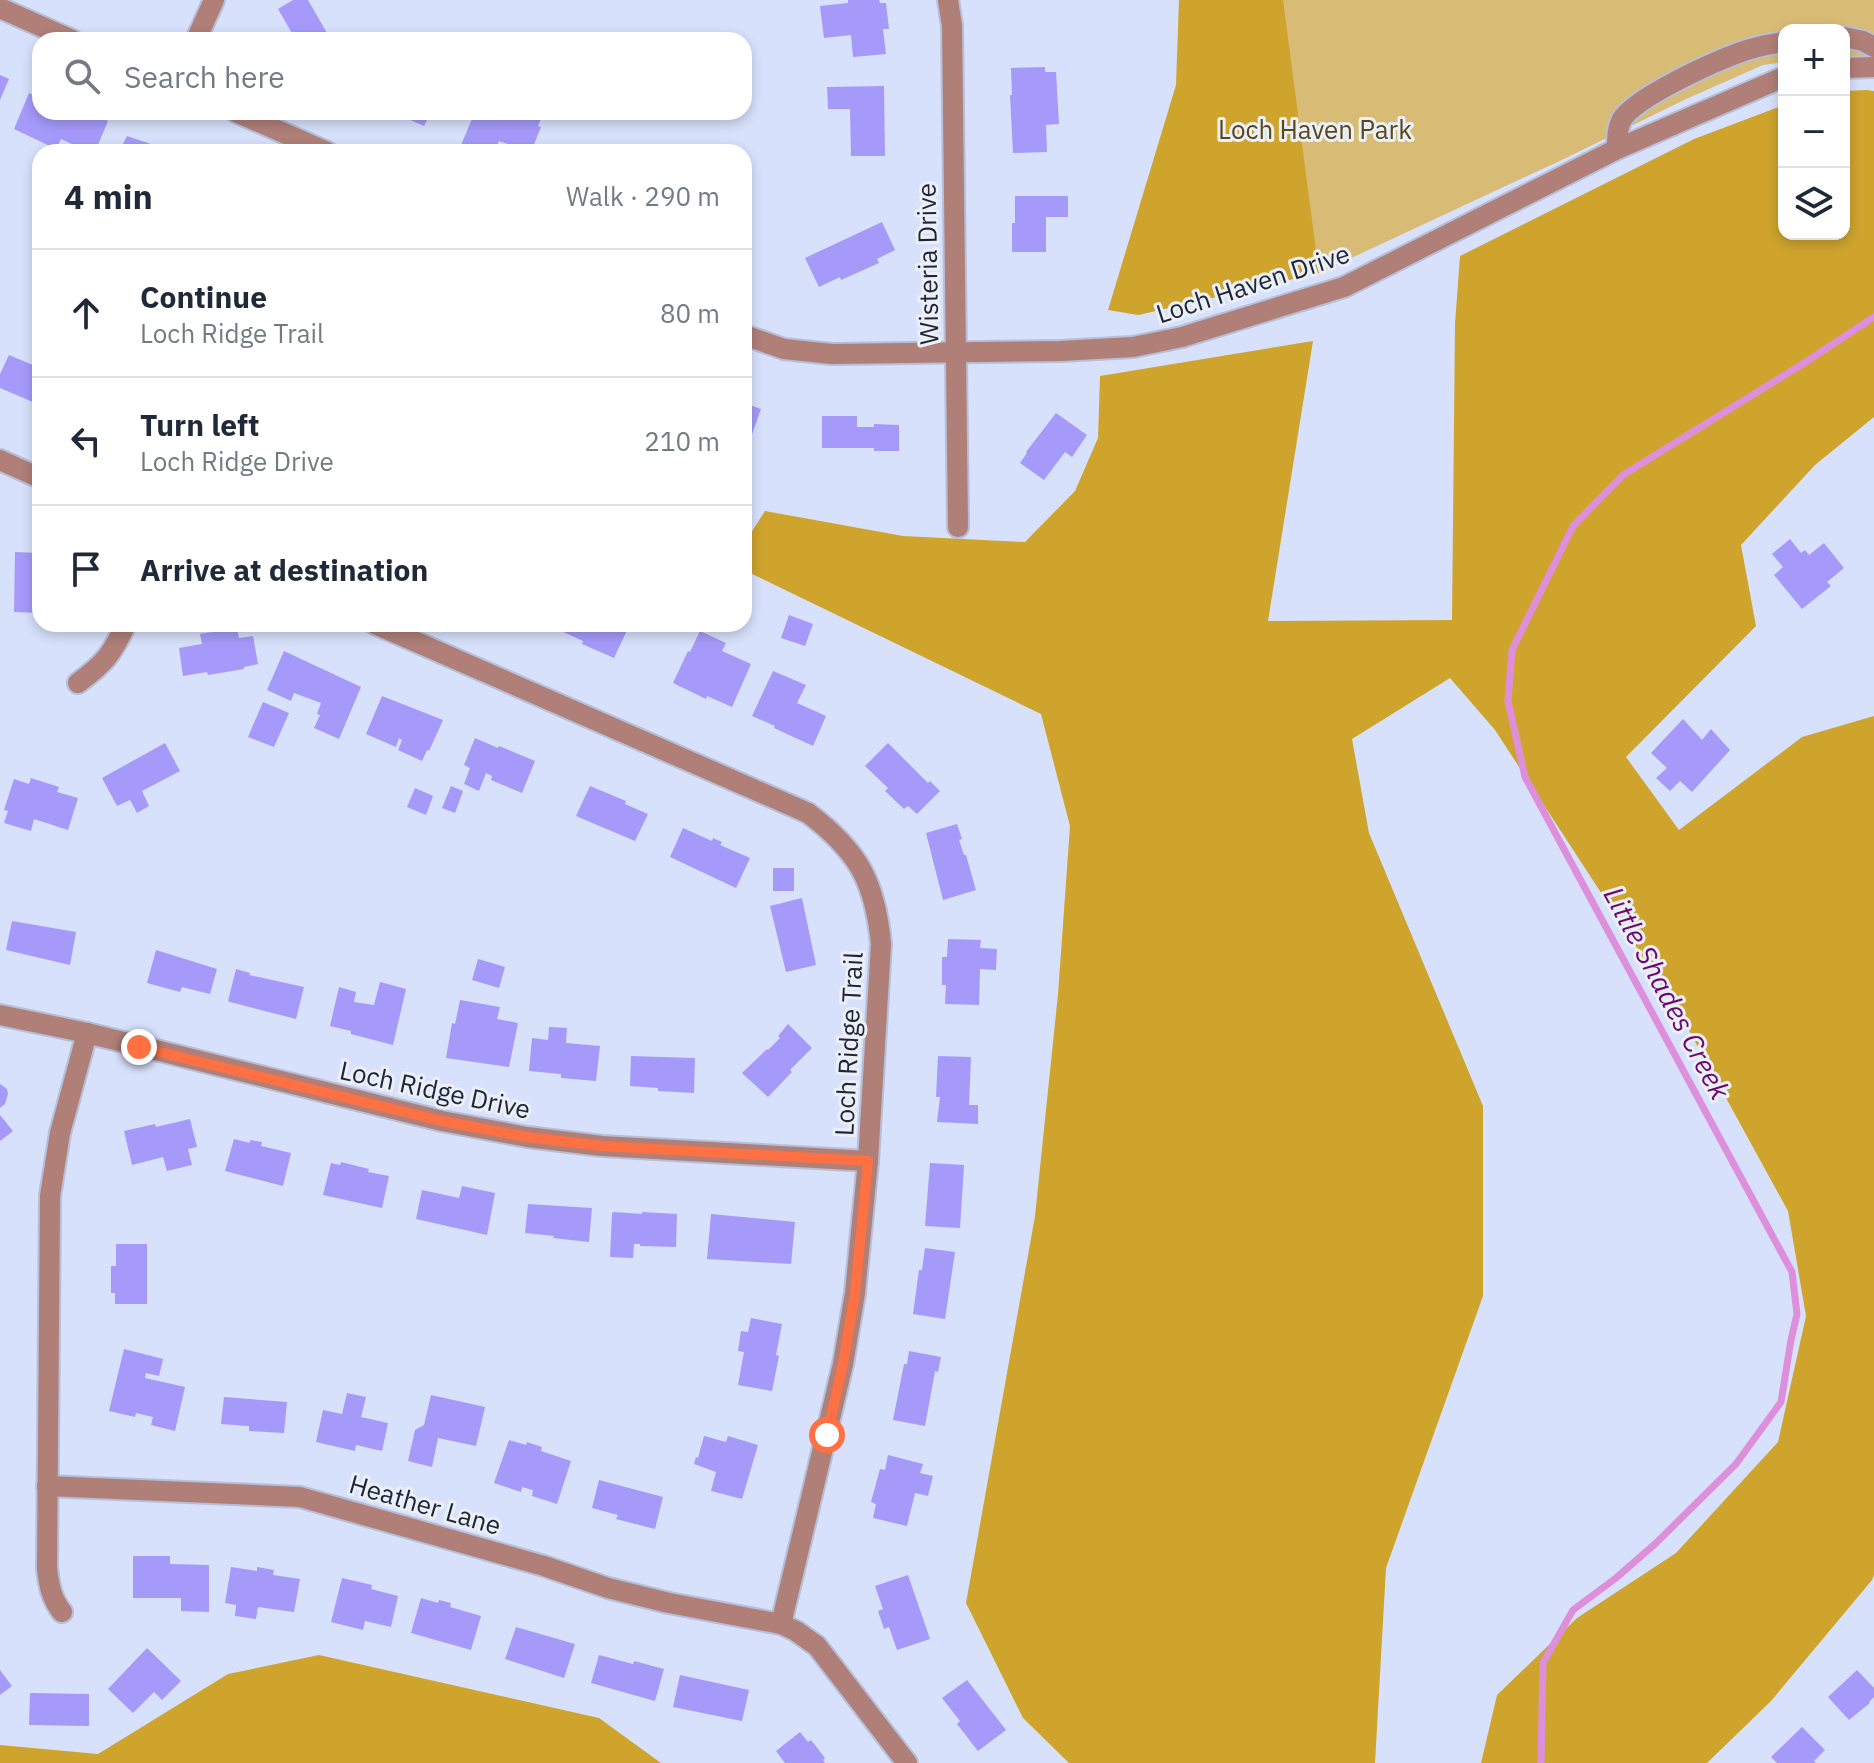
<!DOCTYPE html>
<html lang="en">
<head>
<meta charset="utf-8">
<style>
	:root { --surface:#fff; --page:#f2f2f3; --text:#1f2937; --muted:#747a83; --line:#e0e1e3 }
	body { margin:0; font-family:"IBM Plex Sans",sans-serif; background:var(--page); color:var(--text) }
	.controls { position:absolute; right:24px; top:24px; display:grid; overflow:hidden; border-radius:16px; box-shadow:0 4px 12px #0003 }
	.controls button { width:72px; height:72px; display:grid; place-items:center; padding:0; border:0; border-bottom:2px solid var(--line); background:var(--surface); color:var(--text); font:40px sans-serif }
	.stop { position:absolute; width:24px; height:24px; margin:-18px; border:6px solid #ff7043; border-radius:50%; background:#fff }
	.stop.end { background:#ff7043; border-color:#fff; box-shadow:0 2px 8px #0008 }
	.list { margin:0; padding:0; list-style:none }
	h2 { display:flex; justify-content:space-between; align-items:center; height:104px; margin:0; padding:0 32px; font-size:34px }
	h2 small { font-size:26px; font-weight:400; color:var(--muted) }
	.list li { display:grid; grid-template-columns:52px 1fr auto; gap:24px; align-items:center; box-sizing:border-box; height:128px; padding:0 32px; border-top:2px solid var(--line) }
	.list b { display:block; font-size:30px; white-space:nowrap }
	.list p { margin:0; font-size:26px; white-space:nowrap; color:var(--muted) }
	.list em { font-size:26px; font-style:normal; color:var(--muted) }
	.icon { flex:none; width:44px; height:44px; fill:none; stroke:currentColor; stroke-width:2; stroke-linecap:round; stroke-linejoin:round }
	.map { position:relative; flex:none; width:1874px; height:1763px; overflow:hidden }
	.search { position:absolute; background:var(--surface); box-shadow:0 4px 12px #0003; left:32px; top:32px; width:720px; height:88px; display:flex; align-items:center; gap:20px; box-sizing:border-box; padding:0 28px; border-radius:24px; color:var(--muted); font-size:30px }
	.panel { position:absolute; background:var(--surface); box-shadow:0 4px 12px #0003; left:32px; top:144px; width:720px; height:488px; border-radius:24px }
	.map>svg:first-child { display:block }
	.green { fill:#d8bc76 }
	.forest { fill:#cea42d }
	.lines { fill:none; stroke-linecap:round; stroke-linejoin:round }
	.stream { stroke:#de8fdb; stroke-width:7 }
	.building { fill:#a59afa }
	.minor-casing { stroke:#b6bfd7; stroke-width:24 }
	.minor { stroke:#af7f78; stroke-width:20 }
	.route { stroke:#ff7043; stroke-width:10 }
	.labels { text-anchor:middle; stroke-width:6; stroke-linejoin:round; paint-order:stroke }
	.park-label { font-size:26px; fill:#5a481a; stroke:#ebeff7 }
	.street-label { font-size:26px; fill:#1f2535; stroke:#ebeff7 }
	.water-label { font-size:28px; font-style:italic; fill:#6d096e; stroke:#ebeff7 }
</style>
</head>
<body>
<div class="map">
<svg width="1874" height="1763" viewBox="0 0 1874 1763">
	<rect width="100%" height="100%" fill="#d7e1fb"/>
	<path class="green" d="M 1200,0 L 1874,0 L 1874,58 L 1844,57 L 1844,30 L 1784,30 L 1784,62 L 1763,65 L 1684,100 L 1566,158 L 1319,273 L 1138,315 L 1206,22 Z"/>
	<g class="forest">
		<path d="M 1179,0 L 1283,0 L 1319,273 L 1138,315 L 1108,310 L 1176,85 Z"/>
		<path d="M 1867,90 L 1874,91 L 1874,417 L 1815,465 L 1741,545 L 1756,626 L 1626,757 L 1679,830 L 1802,737 L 1874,716 L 1874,1575 L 1872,1580 L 1771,1701 L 1707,1763 L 1481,1763 L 1497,1695 L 1577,1618 L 1676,1553 L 1778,1442 L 1806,1316 L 1788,1211 L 1680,1014 L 1495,730 L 1450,678 L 1352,739 L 1369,833 L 1483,1106 L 1483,1296 L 1386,1568 L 1375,1763 L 1069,1763 L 1023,1718 L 966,1603 L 1035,1216 L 1058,994 L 1070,826 L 1041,714 L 744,570 L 744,544 L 765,511 L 903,536 L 1025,542 L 1075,491 L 1098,438 L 1100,376 L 1313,341 L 1268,621 L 1452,620 L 1455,324 L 1460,256 L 1694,139 L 1784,105 L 1784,234 L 1844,234 L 1844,91 Z"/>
		<path d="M 319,1655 L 599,1718 L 661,1763 L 0,1763 L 0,1745 L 98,1754 L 228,1674 Z"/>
	</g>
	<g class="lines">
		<path class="stream" d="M 1541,1763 L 1543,1663 L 1573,1610 L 1616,1578 L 1655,1544 L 1736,1464 L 1781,1402 L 1791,1340 L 1797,1314 L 1792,1272 L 1525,777 L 1508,701 L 1512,650 L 1573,526 L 1623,475 L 1801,365 L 1874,317"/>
	</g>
	<g class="building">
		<path d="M 293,0 L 308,0 L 331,40 L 296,40 L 278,9 Z"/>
		<path d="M 848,0 L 879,0 L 880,3 L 886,3 L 889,29 L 883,29 L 886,54 L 853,57 L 851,35 L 824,38 L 820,6 L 848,3 Z"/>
		<path d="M 1045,67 L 1045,72 L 1056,72 L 1059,124 L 1046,125 L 1047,152 L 1013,153 L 1010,95 L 1012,95 L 1011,68 Z"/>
		<path d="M 0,75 L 9,79 L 0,100 Z"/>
		<path d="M 884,86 L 885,156 L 851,156 L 850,109 L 828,109 L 827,87 Z"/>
		<path d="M 29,93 L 40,98 L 40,112 L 86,112 L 108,121 L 95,152 L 89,152 L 61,139 L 56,149 L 14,129 Z"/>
		<path d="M 392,112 L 431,112 L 424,126 Z"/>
		<path d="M 475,112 L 510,112 L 516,116 L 518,112 L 544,112 L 538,126 L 541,127 L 531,152 L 499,141 L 494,152 L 479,152 L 461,145 Z"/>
		<path d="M 127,136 L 148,143 L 167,152 L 119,152 Z"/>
		<path d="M 1015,196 L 1068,196 L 1068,217 L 1046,217 L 1046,252 L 1012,252 L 1012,223 L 1015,223 Z"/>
		<path d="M 882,222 L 895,250 L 877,259 L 879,263 L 841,280 L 840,277 L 819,287 L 805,258 Z"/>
		<path d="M 9,355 L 40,368 L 40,405 L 0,388 L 0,374 Z"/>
		<path d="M 744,403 L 761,409 L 751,437 L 744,435 Z"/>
		<path d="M 1056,413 L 1087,435 L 1072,457 L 1065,452 L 1044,480 L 1020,463 L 1027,453 L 1026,452 Z"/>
		<path d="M 822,416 L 857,416 L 857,427 L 874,427 L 874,424 L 899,425 L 899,451 L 874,451 L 874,448 L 822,448 Z"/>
		<path d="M 1790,539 L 1801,553 L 1805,550 L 1809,555 L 1824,543 L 1844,568 L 1827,582 L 1831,586 L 1802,609 L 1774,575 L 1783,567 L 1772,554 Z"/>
		<path d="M 15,552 L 40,553 L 40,613 L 14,612 Z"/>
		<path d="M 789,615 L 813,624 L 805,646 L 781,638 Z"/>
		<path d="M 559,624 L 625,624 L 629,626 L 614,658 L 582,644 L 583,641 L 557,629 Z"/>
		<path d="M 237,628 L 239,638 L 253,636 L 258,664 L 244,667 L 244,669 L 208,675 L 207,672 L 183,676 L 179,648 L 202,644 L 200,634 Z"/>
		<path d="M 700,631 L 726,643 L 722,651 L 751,664 L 732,707 L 707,696 L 706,699 L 673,683 L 688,651 L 690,652 Z"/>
		<path d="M 284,651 L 361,687 L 339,739 L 314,728 L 320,715 L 317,714 L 321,703 L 294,693 L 291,701 L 267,690 Z"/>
		<path d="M 773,671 L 806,685 L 797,703 L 826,716 L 813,746 L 774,728 L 775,726 L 752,716 Z"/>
		<path d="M 382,696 L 443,720 L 429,751 L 427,750 L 422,761 L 398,750 L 402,740 L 399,738 L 396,747 L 366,734 Z"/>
		<path d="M 263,702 L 289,713 L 274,747 L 248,737 Z"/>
		<path d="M 1683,719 L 1702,740 L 1711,729 L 1730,750 L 1692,792 L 1680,781 L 1670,791 L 1656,778 L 1667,768 L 1651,753 Z"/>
		<path d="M 475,738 L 498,748 L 499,746 L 535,761 L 522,793 L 491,780 L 492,776 L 486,773 L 479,791 L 464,784 L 470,768 L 464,765 Z"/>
		<path d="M 165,743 L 180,771 L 142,791 L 149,806 L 137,813 L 130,800 L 117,806 L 102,778 Z"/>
		<path d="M 888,743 L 928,783 L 930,781 L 940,791 L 917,814 L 908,806 L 904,809 L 885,791 L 888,788 L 865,766 Z"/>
		<path d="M 31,778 L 59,787 L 57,792 L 78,798 L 68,830 L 34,819 L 31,831 L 4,823 L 8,811 L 4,810 L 14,779 L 29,784 Z"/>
		<path d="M 451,786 L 463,791 L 455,813 L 442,808 Z"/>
		<path d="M 590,786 L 626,801 L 625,804 L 648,814 L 635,841 L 576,816 Z"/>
		<path d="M 415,788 L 433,796 L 426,815 L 407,807 Z"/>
		<path d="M 957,824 L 962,839 L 959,840 L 964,855 L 966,855 L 976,890 L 943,900 L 926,833 Z"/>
		<path d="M 683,828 L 712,841 L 713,838 L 722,842 L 720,845 L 750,858 L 736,888 L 670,857 Z"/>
		<rect x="773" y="868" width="21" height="23"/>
		<path d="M 802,898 L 816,965 L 786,972 L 770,906 Z"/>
		<path d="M 12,921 L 76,932 L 70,965 L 6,950 Z"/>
		<path d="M 948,939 L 981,940 L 980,948 L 997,949 L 996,970 L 980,969 L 979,1005 L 945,1004 L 946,985 L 942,985 L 942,957 L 947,957 Z"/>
		<path d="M 156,950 L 217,969 L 210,994 L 182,987 L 180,992 L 147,983 Z"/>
		<path d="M 478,959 L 505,967 L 499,988 L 472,980 Z"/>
		<path d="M 236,969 L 250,973 L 249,975 L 304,987 L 296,1019 L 230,1002 L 228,1001 Z"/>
		<path d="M 380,982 L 406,989 L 393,1045 L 351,1034 L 351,1031 L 330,1026 L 339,987 L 356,992 L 354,1002 L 374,1005 Z"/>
		<path d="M 460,1000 L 500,1007 L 497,1019 L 518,1023 L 509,1067 L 446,1058 L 452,1023 L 455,1024 Z"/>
		<path d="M 788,1024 L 812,1048 L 790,1070 L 792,1072 L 768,1097 L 742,1073 L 767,1049 L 768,1050 L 780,1038 L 778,1036 Z"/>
		<path d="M 549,1027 L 567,1028 L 566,1043 L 600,1046 L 596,1081 L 561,1078 L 561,1074 L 529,1071 L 532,1038 L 548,1040 Z"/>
		<path d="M 631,1056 L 695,1058 L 694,1093 L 658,1091 L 658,1088 L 630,1086 Z"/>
		<path d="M 938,1056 L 971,1057 L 969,1105 L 978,1105 L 978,1124 L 937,1122 L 940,1097 L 936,1097 Z"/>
		<path d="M 0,1084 L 7,1089 L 8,1094 L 5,1104 L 0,1108 Z"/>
		<path d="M 0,1115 L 13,1131 L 0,1141 Z"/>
		<path d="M 190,1119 L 197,1147 L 188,1149 L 192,1165 L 167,1171 L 163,1157 L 132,1165 L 124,1131 L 155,1124 L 156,1127 Z"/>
		<path d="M 234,1139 L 250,1143 L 250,1140 L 262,1142 L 261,1146 L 291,1153 L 283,1186 L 225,1171 Z"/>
		<path d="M 341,1162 L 369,1169 L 368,1172 L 389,1176 L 382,1208 L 323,1195 L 331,1163 L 340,1165 Z"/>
		<path d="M 930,1163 L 964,1165 L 960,1228 L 925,1226 Z"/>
		<path d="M 462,1186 L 495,1193 L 487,1235 L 416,1219 L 422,1190 L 459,1198 Z"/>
		<path d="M 528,1204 L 592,1208 L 589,1242 L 553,1238 L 554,1236 L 525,1233 Z"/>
		<path d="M 614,1212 L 642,1214 L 642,1212 L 677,1214 L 676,1247 L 640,1246 L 640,1244 L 634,1244 L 633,1258 L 610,1257 L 612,1213 Z"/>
		<path d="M 711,1214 L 795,1222 L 791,1264 L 707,1259 Z"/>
		<path d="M 116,1244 L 147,1244 L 147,1304 L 115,1304 L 115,1293 L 111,1293 L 111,1266 L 116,1266 Z"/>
		<path d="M 925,1248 L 955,1252 L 945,1319 L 913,1314 L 919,1270 L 922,1270 Z"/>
		<path d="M 751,1318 L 782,1324 L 776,1355 L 779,1356 L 772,1391 L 738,1385 L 744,1352 L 738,1351 L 741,1331 L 748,1332 Z"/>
		<path d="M 124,1349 L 163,1359 L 159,1376 L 146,1373 L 145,1378 L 185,1387 L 175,1431 L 151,1425 L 153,1417 L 136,1413 L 135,1417 L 109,1411 Z"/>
		<path d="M 909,1351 L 941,1357 L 938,1372 L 935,1371 L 925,1426 L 893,1420 L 904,1364 L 907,1364 Z"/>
		<path d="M 347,1393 L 366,1397 L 361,1417 L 388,1423 L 382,1451 L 356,1445 L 355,1451 L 316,1442 L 323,1410 L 342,1414 Z"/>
		<path d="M 431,1395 L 485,1407 L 476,1446 L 438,1438 L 432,1467 L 408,1461 L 415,1430 L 424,1425 Z"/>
		<path d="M 224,1397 L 287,1402 L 284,1433 L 249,1431 L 249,1426 L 221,1424 Z"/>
		<path d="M 704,1436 L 726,1442 L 728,1436 L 758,1445 L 742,1499 L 711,1491 L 716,1472 L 694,1464 L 696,1457 L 698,1458 Z"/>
		<path d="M 509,1440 L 526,1445 L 527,1442 L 542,1447 L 541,1451 L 571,1461 L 557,1504 L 532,1496 L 533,1490 L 522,1487 L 521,1492 L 494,1483 Z"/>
		<path d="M 888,1455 L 923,1464 L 920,1473 L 933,1476 L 928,1496 L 915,1493 L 907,1526 L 873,1518 L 876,1504 L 871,1502 L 880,1469 L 885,1470 Z"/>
		<path d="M 599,1480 L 663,1497 L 655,1529 L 616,1519 L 618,1515 L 592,1508 Z"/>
		<path d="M 133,1556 L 170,1556 L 170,1564 L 209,1565 L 209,1612 L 181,1611 L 181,1598 L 133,1598 Z"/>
		<path d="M 231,1567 L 257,1571 L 257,1567 L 274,1570 L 273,1575 L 300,1579 L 294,1612 L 258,1607 L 256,1619 L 235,1616 L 236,1605 L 225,1603 Z"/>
		<path d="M 908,1575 L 930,1639 L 897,1650 L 889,1627 L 884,1629 L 878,1611 L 883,1609 L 875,1586 Z"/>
		<path d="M 342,1578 L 372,1585 L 371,1589 L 398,1596 L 391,1627 L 365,1621 L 363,1630 L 331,1622 Z"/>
		<path d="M 421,1598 L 438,1603 L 439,1600 L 451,1603 L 450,1607 L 481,1616 L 471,1650 L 411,1633 Z"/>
		<path d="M 516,1627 L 575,1644 L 564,1678 L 505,1659 Z"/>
		<path d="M 147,1648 L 181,1681 L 162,1700 L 154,1692 L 133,1713 L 108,1689 Z"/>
		<path d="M 599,1655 L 633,1664 L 634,1661 L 664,1669 L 655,1701 L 591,1683 Z"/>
		<path d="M 0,1670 L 12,1686 L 0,1695 Z"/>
		<path d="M 1857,1670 L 1874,1688 L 1874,1697 L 1869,1702 L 1870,1703 L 1849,1720 L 1828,1697 Z"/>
		<path d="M 680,1675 L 749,1690 L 742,1721 L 673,1707 Z"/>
		<path d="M 967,1680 L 1006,1730 L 978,1751 L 957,1724 L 960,1721 L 942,1698 Z"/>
		<path d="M 30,1693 L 89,1694 L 89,1726 L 29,1725 Z"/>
		<path d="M 1802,1727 L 1825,1750 L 1814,1761 L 1816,1763 L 1777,1763 L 1771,1757 Z"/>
		<path d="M 800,1732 L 808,1742 L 811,1740 L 825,1758 L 823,1760 L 825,1763 L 785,1763 L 776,1751 Z"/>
	</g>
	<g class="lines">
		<g class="minor-casing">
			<g id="minor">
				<path d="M 948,0 L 952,26 L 958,527"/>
				<path d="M 0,8 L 72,40"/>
				<path d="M 1844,37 L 1863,41 L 1874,47"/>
				<path d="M 196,40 L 214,0"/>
				<path d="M 1844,68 L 1874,67"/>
				<path d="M 236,112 L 327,152"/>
				<path d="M 1617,149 C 1617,139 1617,128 1622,119 C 1638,96 1713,62 1741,52 C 1755,47 1770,44 1784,42"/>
				<path d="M 744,335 L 784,349 L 832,354 L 1061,351 L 1133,347 L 1182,337 L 1344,287 L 1617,149 L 1784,77"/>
				<path d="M 0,460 L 40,478"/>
				<path d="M 375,624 L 808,813 C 858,851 875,881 881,944 L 868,1161 L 855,1293 L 843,1364 L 781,1624"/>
				<path d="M 78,683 C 105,663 112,654 126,624"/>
				<path d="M 0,1015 L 87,1033 L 442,1121 L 527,1137 L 602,1146 L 868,1161"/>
				<path d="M 47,1486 L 300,1497 L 544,1566 L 608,1588 L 669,1603 L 781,1624 L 796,1631 L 817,1646 L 907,1763"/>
				<path d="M 62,1612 C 51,1598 49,1585 47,1568 L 50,1196 L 60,1133 L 87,1033"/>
			</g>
		</g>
		<use href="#minor" class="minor"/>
	</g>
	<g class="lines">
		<path class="route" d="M 139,1047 L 442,1121 L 527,1137 L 602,1146 L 868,1161 L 855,1293 L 843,1364 L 827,1435"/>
	</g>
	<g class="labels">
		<g class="park-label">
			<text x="1315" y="139">Loch Haven Park</text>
		</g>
		<g class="street-label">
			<text transform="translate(928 264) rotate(-91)" y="9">Wisteria Drive</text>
			<text transform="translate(1253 284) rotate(-18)" y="9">Loch Haven Drive</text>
			<text transform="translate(849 1044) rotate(-87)" y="9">Loch Ridge Trail</text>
			<text transform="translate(435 1090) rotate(12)" y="9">Loch Ridge Drive</text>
			<text transform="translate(425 1505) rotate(16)" y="9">Heather Lane</text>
		</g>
		<g class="water-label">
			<text transform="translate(1667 993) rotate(62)" y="10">Little Shades Creek</text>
		</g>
	</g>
</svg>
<div class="controls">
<button>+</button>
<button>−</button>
<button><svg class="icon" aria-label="layers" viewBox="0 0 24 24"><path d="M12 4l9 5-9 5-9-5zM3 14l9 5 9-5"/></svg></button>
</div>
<div class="stop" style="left:827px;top:1435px"></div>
<div class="stop end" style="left:139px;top:1047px"></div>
<div class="search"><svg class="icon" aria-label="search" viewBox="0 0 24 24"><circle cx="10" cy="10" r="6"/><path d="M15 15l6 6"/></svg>Search here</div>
<section class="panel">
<h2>4 min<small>Walk · 290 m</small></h2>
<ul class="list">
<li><svg class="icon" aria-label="ahead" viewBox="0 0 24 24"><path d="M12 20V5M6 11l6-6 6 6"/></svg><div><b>Continue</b><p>Loch Ridge Trail</p></div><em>80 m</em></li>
<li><svg class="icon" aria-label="left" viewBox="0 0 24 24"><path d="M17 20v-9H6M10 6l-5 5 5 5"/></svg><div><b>Turn left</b><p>Loch Ridge Drive</p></div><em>210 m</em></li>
<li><svg class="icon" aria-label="arrive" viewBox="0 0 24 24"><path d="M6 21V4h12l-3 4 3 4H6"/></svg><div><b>Arrive at destination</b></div></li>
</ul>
</section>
</div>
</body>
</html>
